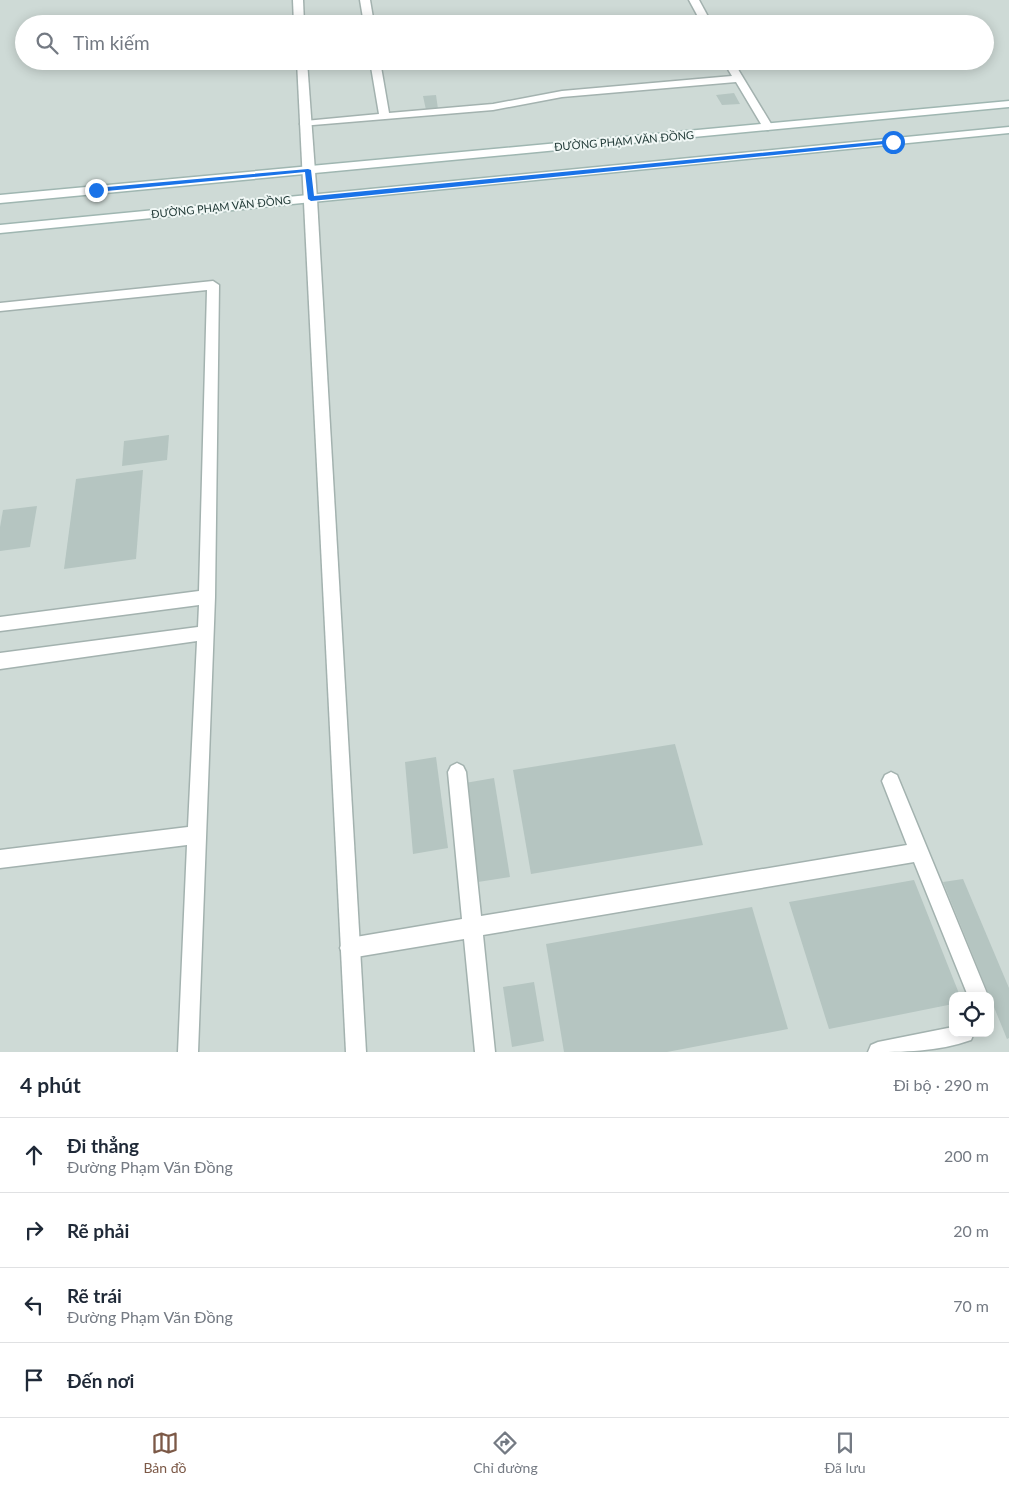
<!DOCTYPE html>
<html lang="vi">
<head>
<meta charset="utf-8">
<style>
	:root { --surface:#fff; --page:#f2f2f3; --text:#1f2937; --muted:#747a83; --line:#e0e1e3; --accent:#7c5947 }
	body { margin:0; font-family:Lato,sans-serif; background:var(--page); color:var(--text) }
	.controls { position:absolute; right:15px; bottom:15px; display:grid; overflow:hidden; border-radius:10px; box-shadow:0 2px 12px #0003 }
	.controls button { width:45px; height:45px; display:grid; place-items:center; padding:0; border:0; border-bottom:1px solid var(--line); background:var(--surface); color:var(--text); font:25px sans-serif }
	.stop { position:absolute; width:15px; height:15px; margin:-11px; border:4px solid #1a73e8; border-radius:50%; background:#fff }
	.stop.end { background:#1a73e8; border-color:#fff; box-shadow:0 1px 5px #0008 }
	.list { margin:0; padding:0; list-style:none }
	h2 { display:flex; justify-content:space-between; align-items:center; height:65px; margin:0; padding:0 20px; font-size:21px }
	h2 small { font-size:16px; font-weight:400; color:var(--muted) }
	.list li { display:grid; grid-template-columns:32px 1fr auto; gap:15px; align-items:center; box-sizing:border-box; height:75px; padding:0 20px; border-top:1px solid var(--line) }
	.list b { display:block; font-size:19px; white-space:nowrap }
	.list p { margin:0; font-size:16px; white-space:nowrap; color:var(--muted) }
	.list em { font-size:16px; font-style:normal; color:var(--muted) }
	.icon { flex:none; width:28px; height:28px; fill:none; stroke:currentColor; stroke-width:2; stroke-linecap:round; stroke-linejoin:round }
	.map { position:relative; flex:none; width:1009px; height:1052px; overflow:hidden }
	.search { position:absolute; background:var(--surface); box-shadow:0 2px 12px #0003; left:15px; right:15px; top:15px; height:55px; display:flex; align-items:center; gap:12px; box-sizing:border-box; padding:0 18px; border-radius:28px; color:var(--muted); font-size:19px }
	.sheet { height:365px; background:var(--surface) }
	nav { display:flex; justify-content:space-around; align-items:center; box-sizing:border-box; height:70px; border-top:1px solid var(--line); background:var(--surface); font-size:14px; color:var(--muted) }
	nav a { display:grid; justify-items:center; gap:2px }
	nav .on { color:var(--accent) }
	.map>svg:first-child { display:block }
	.built { fill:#cedad6; fill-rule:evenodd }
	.building { fill:#b5c5c1 }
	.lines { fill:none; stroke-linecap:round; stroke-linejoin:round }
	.lane-casing { stroke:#a3b2af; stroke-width:3 }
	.street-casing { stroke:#a3b2af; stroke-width:3 }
	.secondary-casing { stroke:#9fb6b1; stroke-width:3 }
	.lane { fill:#fff; fill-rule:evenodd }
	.street { fill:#fff; fill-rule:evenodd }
	.secondary { fill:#fff; fill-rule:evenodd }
	.route { fill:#1a73e8 }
	.labels { text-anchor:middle; stroke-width:4; stroke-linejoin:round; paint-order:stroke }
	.far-street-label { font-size:11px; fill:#213a37; stroke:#f0f7f5 }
</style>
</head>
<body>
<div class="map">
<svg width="1009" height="1052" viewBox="0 0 1009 1052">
	<rect width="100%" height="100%" fill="#e0eae7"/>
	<path class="built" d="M 0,0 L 1009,0 L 1009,1052 L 0,1052 ZM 24,24 L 985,24 L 985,61 L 24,61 ZM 953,996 L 990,996 L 990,1033 L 953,1033 Z"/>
	<g class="building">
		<path d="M 734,93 L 740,104 L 722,105 L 716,95 Z"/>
		<path d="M 436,95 L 438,109 L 426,110 L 423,96 Z"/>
		<path d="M 169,435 L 167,460 L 122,466 L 124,441 Z"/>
		<path d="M 143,470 L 136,559 L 64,569 L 76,479 Z"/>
		<path d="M 37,506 L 30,547 L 0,551 L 0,527 L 3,510 Z"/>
		<path d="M 675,744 L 703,845 L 531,874 L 513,770 Z"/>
		<path d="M 436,757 L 448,848 L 413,854 L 405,762 Z"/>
		<path d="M 494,778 L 510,877 L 478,882 L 465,783 Z"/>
		<path d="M 963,879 L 1009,988 L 1009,1038 L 1007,1039 L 943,882 Z"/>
		<path d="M 914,880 L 960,996 L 953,996 L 953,1004 L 829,1029 L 789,902 Z"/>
		<path d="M 752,907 L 788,1029 L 667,1052 L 564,1052 L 546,944 Z"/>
		<path d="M 534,982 L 544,1041 L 512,1047 L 503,987 Z"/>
	</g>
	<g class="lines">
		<g class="lane-casing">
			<g id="lane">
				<path d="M 360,0 L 370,0 L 374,24 L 364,24 Z"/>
				<path d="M 689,0 L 699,0 L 712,24 L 702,24 Z"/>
				<path d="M 370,61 L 380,61 L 389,113 L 493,104 L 562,91 L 732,76 L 723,61 L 733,61 L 773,127 L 768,130 L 764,129 L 736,82 L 562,97 L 493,110 L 301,126 L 300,124 L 301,122 L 305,121 L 379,114 Z"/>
				<path d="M 213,281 L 219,285 L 215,597 L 198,1052 L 178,1052 L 187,845 L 0,868 L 0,850 L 188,827 L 197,641 L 0,669 L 0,653 L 198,627 L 199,605 L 0,631 L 0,617 L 199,591 L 207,290 L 0,311 L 0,303 Z"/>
				<path d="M 457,763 L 463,766 L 466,772 L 481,916 L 907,845 L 882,781 L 885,775 L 891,772 L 897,775 L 988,996 L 968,996 L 914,862 L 483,935 L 495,1052 L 475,1052 L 464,939 L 350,958 L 343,955 L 340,948 L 343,941 L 350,938 L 462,919 L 448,772 L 451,766 Z"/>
				<path d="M 953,1027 L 953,1033 L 974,1033 L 971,1040 C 937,1052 904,1052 868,1052 L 871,1045 L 878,1042 Z"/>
			</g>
		</g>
		<g class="street-casing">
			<g id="street">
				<path d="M 293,0 L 303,0 L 304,24 L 294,24 Z"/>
				<path d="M 297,61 L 307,61 L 317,199 L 366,1052 L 346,1052 Z"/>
			</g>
		</g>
		<g class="secondary-casing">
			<g id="secondary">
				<path d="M 1009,101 L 1009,107 L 0,203 L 0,195 Z"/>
				<path d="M 1009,127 L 1009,133 L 0,233 L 0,225 Z"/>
			</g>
		</g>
		<use href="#lane" class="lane"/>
		<use href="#street" class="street"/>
		<use href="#secondary" class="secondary"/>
	</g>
	<path class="route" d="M 893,140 L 895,143 L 311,201 L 308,199 L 305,172 L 96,192 L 93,190 L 96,188 L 308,169 L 311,170 L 314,196 Z"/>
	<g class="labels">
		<g class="far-street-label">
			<text transform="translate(624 141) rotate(-5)" y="4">ĐƯỜNG PHẠM VĂN ĐỒNG</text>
			<text transform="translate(221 207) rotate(-6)" y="4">ĐƯỜNG PHẠM VĂN ĐỒNG</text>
		</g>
	</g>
</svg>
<div class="controls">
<button><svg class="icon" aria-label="locate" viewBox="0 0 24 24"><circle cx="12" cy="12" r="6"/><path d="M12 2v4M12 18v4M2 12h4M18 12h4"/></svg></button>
</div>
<div class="stop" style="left:893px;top:142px"></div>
<div class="stop end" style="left:96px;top:190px"></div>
<div class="search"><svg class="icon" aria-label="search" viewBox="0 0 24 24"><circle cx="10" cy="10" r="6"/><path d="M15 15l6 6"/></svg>Tìm kiếm</div>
</div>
<section class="sheet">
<h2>4 phút<small>Đi bộ · 290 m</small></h2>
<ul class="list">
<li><svg class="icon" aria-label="ahead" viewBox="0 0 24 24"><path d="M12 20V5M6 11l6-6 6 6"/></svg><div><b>Đi thẳng</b><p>Đường Phạm Văn Đồng</p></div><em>200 m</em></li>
<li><svg class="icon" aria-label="right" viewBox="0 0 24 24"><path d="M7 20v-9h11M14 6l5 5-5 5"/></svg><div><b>Rẽ phải</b></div><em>20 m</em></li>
<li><svg class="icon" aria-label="left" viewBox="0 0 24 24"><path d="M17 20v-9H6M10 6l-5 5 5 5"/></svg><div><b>Rẽ trái</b><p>Đường Phạm Văn Đồng</p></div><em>70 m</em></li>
<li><svg class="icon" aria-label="arrive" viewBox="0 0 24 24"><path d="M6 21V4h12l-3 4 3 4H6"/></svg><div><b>Đến nơi</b></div></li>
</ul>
</section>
<nav>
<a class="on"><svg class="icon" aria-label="map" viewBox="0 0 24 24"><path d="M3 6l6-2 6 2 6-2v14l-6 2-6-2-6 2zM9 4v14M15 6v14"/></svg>Bản đồ</a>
<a><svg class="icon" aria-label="directions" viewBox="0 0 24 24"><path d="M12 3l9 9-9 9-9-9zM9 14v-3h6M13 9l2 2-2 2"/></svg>Chỉ đường</a>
<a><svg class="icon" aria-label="saved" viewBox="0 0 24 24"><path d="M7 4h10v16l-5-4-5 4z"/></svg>Đã lưu</a>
</nav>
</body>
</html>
